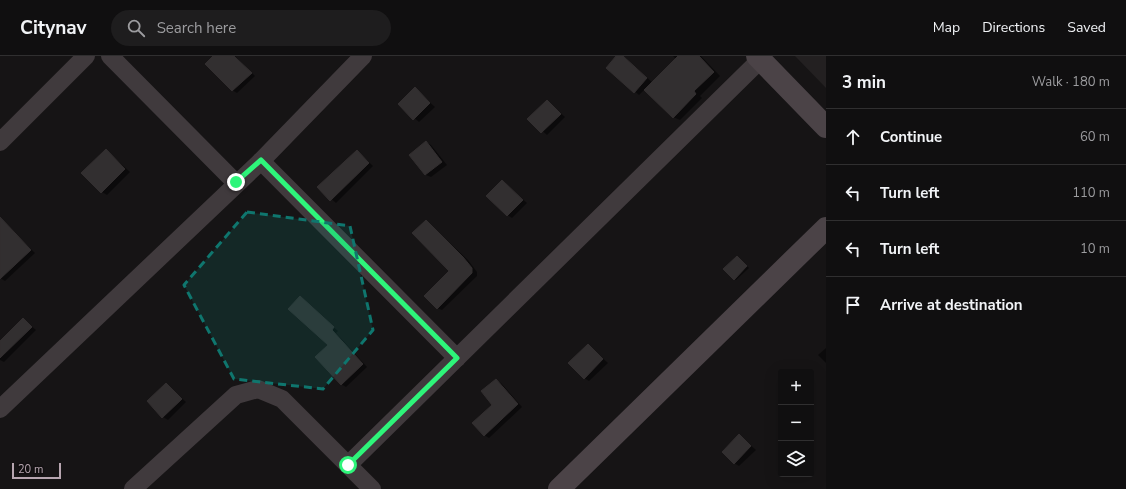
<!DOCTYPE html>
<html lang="en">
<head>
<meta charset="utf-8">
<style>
	:root { --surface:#100f10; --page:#1e1d1e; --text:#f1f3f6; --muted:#9c9c9f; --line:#302f30 }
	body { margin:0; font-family:"Nunito Sans",sans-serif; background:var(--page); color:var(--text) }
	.controls { position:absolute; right:12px; bottom:12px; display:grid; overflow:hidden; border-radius:4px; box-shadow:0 4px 16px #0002 }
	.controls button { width:36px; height:36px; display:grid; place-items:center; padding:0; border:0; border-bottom:1px solid var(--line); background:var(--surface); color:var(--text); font:20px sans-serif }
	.scale { position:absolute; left:12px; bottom:10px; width:49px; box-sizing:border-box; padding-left:4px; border:2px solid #b7a6b0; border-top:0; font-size:11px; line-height:14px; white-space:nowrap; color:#b7a6b0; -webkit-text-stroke:3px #110f10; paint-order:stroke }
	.stop { position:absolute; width:12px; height:12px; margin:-9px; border:3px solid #2ef57a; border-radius:50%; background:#fff }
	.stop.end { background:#2ef57a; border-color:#fff; box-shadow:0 1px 4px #0008 }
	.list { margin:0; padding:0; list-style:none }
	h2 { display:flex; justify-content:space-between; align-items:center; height:52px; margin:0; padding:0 16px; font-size:17px }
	h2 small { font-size:13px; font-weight:400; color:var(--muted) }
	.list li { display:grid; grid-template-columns:26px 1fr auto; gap:12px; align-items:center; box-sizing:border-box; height:56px; padding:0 16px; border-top:1px solid var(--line) }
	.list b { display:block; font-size:15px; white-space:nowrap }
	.list em { font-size:13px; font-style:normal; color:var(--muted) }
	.icon { flex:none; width:22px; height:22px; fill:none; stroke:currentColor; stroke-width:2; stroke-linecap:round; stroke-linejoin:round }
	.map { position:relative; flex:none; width:826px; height:433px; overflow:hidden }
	header { display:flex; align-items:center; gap:24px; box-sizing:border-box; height:56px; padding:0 20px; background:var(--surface); border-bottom:1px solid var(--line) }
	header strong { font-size:19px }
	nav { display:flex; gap:22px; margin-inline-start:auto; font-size:14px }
	.search { width:280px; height:36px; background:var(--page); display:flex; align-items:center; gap:10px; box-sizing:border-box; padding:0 14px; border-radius:22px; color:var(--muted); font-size:15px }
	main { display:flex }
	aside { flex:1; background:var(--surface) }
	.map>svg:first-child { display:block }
	.built { fill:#232021 }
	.shadow { fill:#0007 }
	.building { fill:#322f30; stroke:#322e2f }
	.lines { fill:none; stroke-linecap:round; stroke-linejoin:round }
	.street { stroke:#403a3d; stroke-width:18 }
	.secondary { stroke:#4b4347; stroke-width:22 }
	.route { stroke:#2ef57a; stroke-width:5 }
	.marked { fill:#0f766e; fill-opacity:0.2; stroke:#0f766e; stroke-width:3; stroke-dasharray:8 5; stroke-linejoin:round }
</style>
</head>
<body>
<header>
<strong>Citynav</strong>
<div class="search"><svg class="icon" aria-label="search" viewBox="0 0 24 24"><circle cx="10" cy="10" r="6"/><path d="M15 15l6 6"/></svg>Search here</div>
<nav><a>Map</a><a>Directions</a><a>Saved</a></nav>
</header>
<main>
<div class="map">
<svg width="826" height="433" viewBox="0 0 826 433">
	<rect width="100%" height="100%" fill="#161415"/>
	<path class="built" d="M 795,0 L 826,0 L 826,32 Z"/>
	<g class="shadow">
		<path d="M 214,0 L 235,0 L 255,20 L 237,37 L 232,34 Z"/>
		<path d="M 618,0 L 624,1 L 653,27 L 676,3 L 673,0 L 701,0 L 720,20 L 700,40 L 702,42 L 680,64 L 673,61 L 645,33 L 639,39 L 607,12 Z"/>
		<path d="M 415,33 L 435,51 L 419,66 L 399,48 Z"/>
		<path d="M 547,45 L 565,61 L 547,79 L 529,63 Z"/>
		<path d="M 426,86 L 431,89 L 447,109 L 431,121 L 426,119 L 410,99 Z"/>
		<path d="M 106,94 L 130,116 L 107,139 L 102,136 Z"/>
		<path d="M 357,95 L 373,110 L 336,147 L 318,131 Z"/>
		<path d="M 502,125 L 527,147 L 512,162 L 507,159 Z"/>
		<path d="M 426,165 L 468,204 L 477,216 L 477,220 L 442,254 L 437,252 L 450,215 Z"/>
		<path d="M 7,170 L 35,197 L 5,225 L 0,222 L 0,176 Z"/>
		<path d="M 739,202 L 749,212 L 736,224 L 734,223 Z"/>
		<path d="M 300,242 L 338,275 L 336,277 L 367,311 L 346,331 L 341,328 L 329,289 Z"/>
		<path d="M 23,263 L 36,274 L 4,306 L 0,304 L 0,286 Z"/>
		<path d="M 588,289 L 608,307 L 589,325 L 584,322 Z"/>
		<path d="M 826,292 L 826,307 L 818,299 Z"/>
		<path d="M 496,324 L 501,327 L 522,351 L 489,382 L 484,379 L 494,349 Z"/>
		<path d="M 166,328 L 186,346 L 168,364 L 163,361 Z"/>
		<path d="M 739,379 L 756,394 L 739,410 L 734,407 Z"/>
	</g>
	<g class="building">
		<path d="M 213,0 L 234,0 L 252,17 L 232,35 L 205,8 Z"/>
		<path d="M 616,0 L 623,0 L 647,22 L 634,37 L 606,12 Z"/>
		<path d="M 678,0 L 699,0 L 714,16 L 694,35 L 696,38 L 673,62 L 644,34 Z"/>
		<path d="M 415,31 L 430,47 L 413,64 L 398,48 Z"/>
		<path d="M 547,44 L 561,58 L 541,77 L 527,63 Z"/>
		<path d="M 426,85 L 442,106 L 425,119 L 409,99 Z"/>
		<path d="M 106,93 L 125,113 L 101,137 L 81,117 Z"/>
		<path d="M 357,94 L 369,107 L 330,145 L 317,131 Z"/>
		<path d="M 502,124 L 523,144 L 507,160 L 486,140 Z"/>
		<path d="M 0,161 L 31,194 L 0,223 Z"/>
		<path d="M 426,164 L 463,201 L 472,212 L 472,217 L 437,253 L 424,240 L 449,215 L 412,177 Z"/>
		<path d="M 737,200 L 747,210 L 734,224 L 723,213 Z"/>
		<path d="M 300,240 L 334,271 L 332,274 L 363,308 L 341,329 L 315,301 L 328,289 L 288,253 Z"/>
		<path d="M 23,262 L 32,271 L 0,302 L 0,285 Z"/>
		<path d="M 588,288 L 603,303 L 584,323 L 568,307 Z"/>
		<path d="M 496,323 L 518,348 L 484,380 L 472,367 L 492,349 L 481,335 Z"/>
		<path d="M 166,327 L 182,343 L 162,362 L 147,345 Z"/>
		<path d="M 739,378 L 751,390 L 734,408 L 722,396 Z"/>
	</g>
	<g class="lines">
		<g class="street">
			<path d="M 110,0 L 236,127"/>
			<path d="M 0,86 L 86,0"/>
			<path d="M 261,105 L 457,302"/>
			<path d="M 0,353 L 261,105 L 363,0"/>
			<path d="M 348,409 L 760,4"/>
			<path d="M 133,433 L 236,339 L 258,333 L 282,343 L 372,433"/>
		</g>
		<g class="secondary">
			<path d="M 757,0 L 826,71"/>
			<path d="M 559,433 L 826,172"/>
		</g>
	</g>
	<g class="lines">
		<path class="route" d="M 236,126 L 261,104 L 457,302 L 348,409"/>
	</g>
	<path class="marked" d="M 247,156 L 350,170 L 373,274 L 323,333 L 234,323 L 184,229 Z"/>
</svg>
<div class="controls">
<button>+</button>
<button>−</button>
<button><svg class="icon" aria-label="layers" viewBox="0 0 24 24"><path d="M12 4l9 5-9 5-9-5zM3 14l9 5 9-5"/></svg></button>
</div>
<div class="scale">20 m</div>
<div class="stop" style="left:348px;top:409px"></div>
<div class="stop end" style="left:236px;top:126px"></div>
</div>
<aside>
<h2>3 min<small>Walk · 180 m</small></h2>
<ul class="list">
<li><svg class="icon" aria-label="ahead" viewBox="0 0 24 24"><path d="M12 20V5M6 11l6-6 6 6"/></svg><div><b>Continue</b></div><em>60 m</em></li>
<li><svg class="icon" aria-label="left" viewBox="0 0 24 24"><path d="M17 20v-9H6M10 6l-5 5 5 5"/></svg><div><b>Turn left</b></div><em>110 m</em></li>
<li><svg class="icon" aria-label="left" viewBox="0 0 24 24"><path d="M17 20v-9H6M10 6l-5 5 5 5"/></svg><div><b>Turn left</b></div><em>10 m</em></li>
<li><svg class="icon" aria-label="arrive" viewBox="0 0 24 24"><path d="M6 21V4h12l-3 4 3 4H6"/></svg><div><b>Arrive at destination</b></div></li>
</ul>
</aside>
</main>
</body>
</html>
